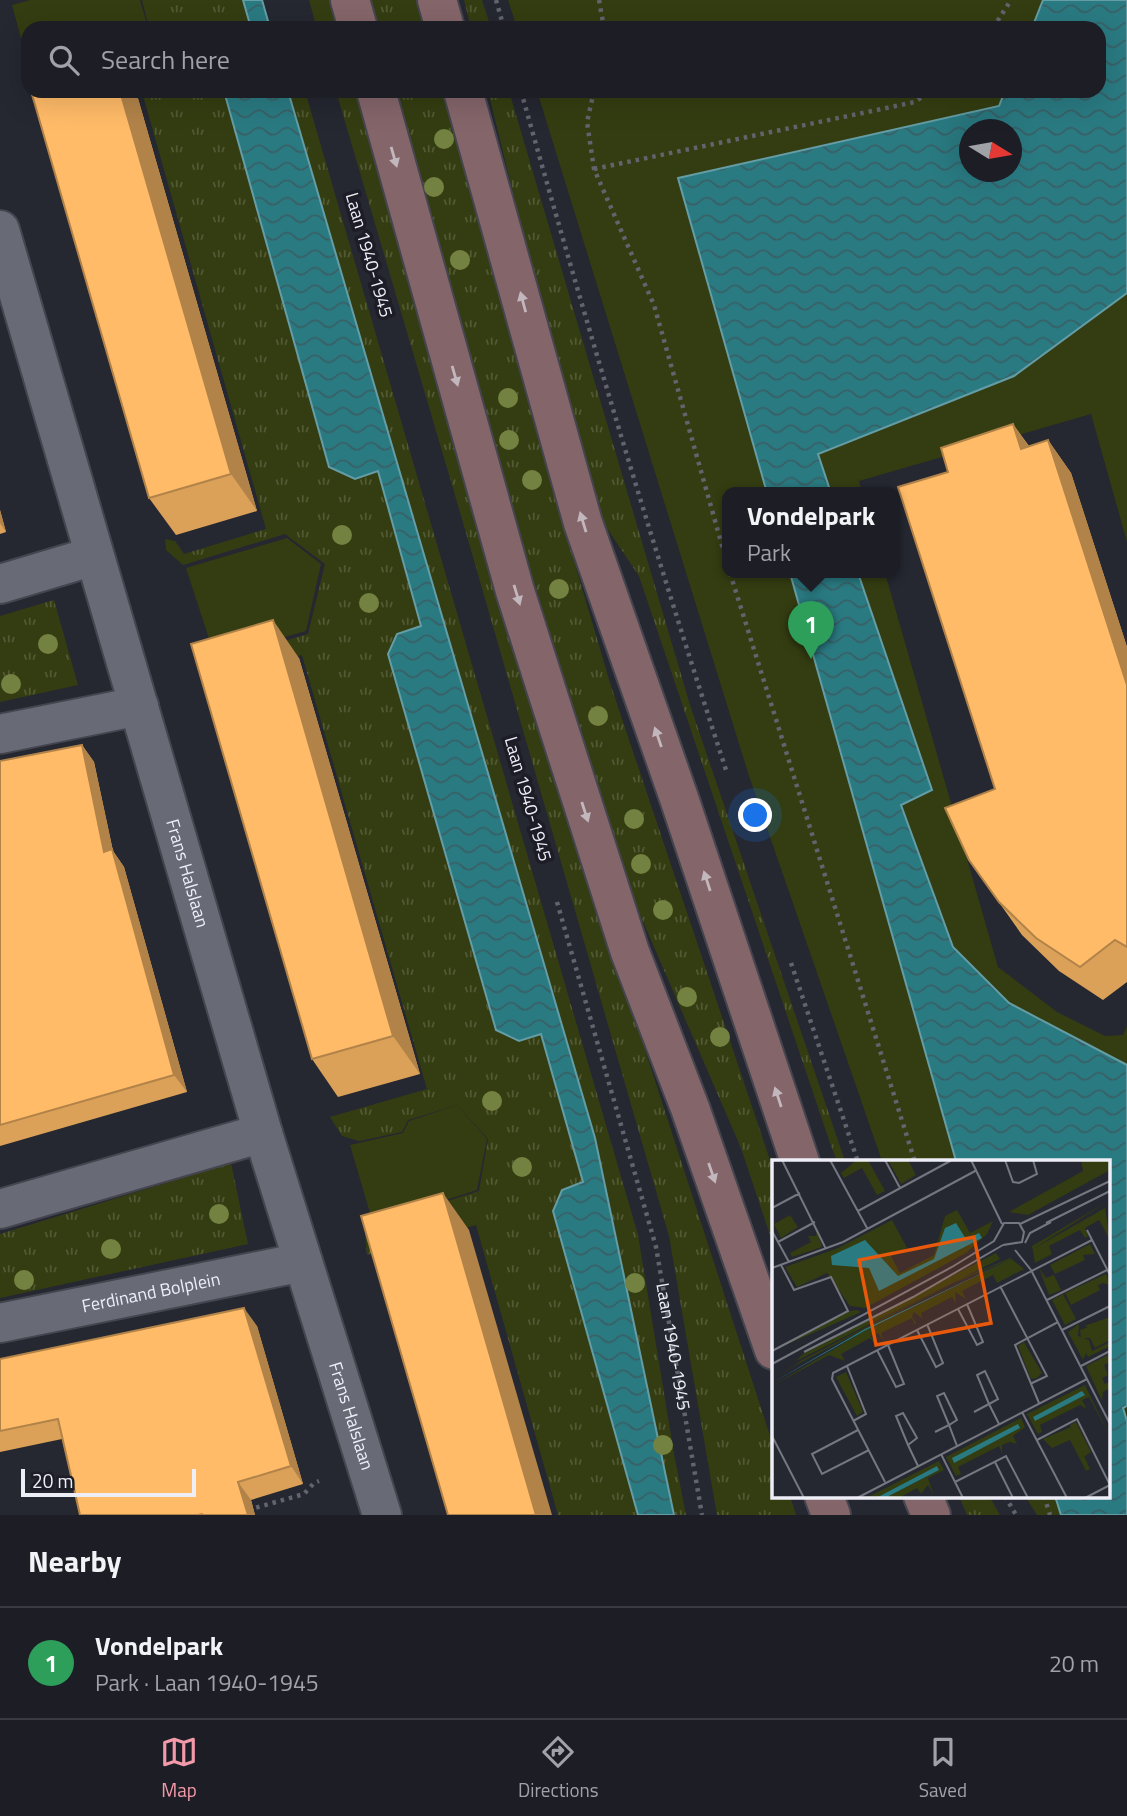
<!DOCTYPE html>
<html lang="en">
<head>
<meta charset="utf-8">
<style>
	:root { --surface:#1c1d25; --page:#25262d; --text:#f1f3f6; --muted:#a0a2a7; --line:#3a3b42; --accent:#f39aaa }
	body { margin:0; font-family:"Titillium Web",sans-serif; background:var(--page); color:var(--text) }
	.compass { position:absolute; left:959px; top:119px; width:63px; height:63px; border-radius:50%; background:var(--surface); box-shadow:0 7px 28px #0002; rotate:101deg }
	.scale { position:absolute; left:21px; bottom:18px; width:175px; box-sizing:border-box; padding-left:7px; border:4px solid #edeef6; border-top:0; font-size:19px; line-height:24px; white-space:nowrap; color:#edeef6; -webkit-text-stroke:5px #1c1d27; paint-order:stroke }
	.you { position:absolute; left:756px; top:816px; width:24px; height:24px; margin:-18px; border:5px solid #fff; border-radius:50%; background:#1a73e8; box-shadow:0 0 0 10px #1a73e833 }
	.badge { display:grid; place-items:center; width:46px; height:46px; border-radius:50%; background:var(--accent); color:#fff; font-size:23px; font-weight:700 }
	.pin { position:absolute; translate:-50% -58px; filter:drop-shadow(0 2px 4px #0008) }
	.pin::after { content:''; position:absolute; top:37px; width:24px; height:21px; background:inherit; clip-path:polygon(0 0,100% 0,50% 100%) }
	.popup { position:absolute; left:722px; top:487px; width:178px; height:91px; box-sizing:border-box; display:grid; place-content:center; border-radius:14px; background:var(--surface); filter:drop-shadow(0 2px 5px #0005); font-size:23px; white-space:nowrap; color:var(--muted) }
	.popup b { font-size:26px; color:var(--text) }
	.popup::after { content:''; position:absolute; left:50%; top:100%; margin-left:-14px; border:14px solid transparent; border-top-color:var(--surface) }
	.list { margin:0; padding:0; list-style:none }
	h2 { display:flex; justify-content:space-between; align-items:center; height:91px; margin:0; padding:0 28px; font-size:30px }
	h2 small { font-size:23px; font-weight:400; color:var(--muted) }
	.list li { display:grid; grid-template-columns:46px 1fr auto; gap:21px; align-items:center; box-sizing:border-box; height:112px; padding:0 28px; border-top:2px solid var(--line) }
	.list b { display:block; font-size:26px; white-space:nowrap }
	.list p { margin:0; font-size:23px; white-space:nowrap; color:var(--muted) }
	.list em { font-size:23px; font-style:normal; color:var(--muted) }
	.icon { flex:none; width:38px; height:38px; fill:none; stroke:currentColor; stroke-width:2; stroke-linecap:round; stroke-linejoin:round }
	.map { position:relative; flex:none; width:1127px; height:1515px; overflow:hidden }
	.search { position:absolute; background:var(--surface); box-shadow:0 7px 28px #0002; left:21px; right:21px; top:21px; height:77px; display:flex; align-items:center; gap:18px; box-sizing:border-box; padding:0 24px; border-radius:21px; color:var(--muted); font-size:26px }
	.sheet { height:203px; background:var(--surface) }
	nav { display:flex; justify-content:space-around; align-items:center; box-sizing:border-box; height:98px; border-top:2px solid var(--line); background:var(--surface); font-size:19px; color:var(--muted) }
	nav a { display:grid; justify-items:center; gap:4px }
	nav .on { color:var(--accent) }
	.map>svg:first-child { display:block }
	.grass { fill:url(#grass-tufts) }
	.park { fill:#343d11; fill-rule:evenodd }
	.water { fill:url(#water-waves); stroke:#649da5; stroke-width:2; fill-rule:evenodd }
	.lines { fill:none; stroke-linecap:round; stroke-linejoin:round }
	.street-casing { stroke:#44454e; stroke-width:42 }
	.secondary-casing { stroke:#44454e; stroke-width:42 }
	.path { stroke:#62636d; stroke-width:4.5; stroke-dasharray:3.5 5; stroke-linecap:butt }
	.street { stroke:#686a76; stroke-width:38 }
	.secondary { stroke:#84656a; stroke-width:38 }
	.tree { fill:#738240 }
	.wall { fill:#dba159 }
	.shaded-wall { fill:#b28349 }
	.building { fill:#ffbb68; stroke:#b28349; stroke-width:2 }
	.oneway { fill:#c3b7be }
	.labels { text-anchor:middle; stroke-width:7; stroke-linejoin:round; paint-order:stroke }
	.street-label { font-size:18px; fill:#edeef6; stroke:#1c1d27 }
	.inset-road { fill:none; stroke:#757780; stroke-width:2 }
	.view { fill:#e8590c; fill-opacity:0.15; stroke:#e8590c; stroke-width:3.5 }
	.inset-edge { fill:none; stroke:#edeef6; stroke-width:3.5 }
</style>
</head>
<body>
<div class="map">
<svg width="1127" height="1515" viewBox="0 0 1127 1515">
	<defs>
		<pattern id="grass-tufts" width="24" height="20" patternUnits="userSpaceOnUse" patternTransform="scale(1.75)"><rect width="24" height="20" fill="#343d11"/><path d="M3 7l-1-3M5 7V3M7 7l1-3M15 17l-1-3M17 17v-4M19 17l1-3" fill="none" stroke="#525934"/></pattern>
		<pattern id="water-waves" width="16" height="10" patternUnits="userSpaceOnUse" patternTransform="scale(1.75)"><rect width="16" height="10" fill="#2a7a82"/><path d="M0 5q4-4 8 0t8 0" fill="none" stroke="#386066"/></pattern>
	</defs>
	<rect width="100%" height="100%" fill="#252731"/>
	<g class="grass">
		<path d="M 142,0 L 243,0 L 251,28 L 149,28 Z"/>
		<path d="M 309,0 L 331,0 L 339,28 L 317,28 Z"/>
		<path d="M 367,0 L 427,0 L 435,28 L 375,28 Z"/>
		<path d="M 464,0 L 482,0 L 491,28 L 471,28 Z"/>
		<path d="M 74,91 L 224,91 L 329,467 L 355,479 L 378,470 L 422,627 L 397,634 L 388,654 L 496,1030 L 519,1041 L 541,1034 L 583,1182 L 553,1211 L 638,1515 L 558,1515 L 476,1225 L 367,1255 L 365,1234 L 374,1224 L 479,1191 L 488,1139 L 457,1105 L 408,1120 L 402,1132 L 359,1141 L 342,1136 L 330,1117 L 427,1089 L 302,655 L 221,677 L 216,661 L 308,634 L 325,564 L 285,534 L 183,565 L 166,550 L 165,539 L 175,541 L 184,554 L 266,529 L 142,92 L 40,121 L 35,102 Z"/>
		<path d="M 288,91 L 305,91 L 638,1235 L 674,1454 L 686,1515 L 674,1515 L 595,1138 Z"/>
		<path d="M 336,91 L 355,91 L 476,512 L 569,815 L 773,1445 L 774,1496 L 790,1496 L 796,1515 L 717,1515 L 669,1236 L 462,519 Z"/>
		<path d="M 392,91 L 452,91 L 543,455 L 610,683 L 773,1169 L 773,1244 L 741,1148 L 625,880 L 524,549 Z"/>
		<path d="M 488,91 L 509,91 L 690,705 L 845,1161 L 837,1161 L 830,1143 L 639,576 L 598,515 L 551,346 Z"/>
		<path d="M 54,600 L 78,685 L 0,702 L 0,616 Z"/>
		<path d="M 231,1163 L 248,1244 L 0,1298 L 0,1234 Z"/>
		<path d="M 959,1496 L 989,1496 L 1000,1515 L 967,1515 Z"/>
	</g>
	<g class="park">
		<path d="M 30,0 L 140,0 L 148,28 L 28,28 L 28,64 L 12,5 Z"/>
		<path d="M 508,0 L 1127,0 L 1127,542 L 1091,414 L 859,481 L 862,493 L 727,493 L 727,573 L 885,573 L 998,967 L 1057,1012 L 1105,1036 L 1123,1035 L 1127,1026 L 1127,1515 L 1037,1515 L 1025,1496 L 1108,1496 L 1108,1162 L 882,1161 L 749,776 L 537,91 L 1099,91 L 1099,28 L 517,28 ZM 970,130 L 1012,130 L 1012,172 L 970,172 Z"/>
		<path d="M 287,538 L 321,564 L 306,631 L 215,657 L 186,568 Z"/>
		<path d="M 457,1105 L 487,1139 L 477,1190 L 373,1223 L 350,1145 L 403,1133 L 409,1121 Z"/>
	</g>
	<g class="water">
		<path d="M 243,0 L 262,0 L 270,28 L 251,28 Z"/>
		<path d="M 1043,0 L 1127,0 L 1127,293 L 1014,376 L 818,454 L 831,493 L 767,493 L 678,178 L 999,106 L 1005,91 L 1099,91 L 1099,28 L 1032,28 ZM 970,130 L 1012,130 L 1012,172 L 970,172 Z"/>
		<path d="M 224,91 L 288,91 L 595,1138 L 674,1515 L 638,1515 L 553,1211 L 562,1190 L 583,1182 L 541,1034 L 519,1041 L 496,1030 L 388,654 L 397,634 L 421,626 L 378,471 L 355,479 L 329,467 Z"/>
		<path d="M 790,573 L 858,573 L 932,790 L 901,805 L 953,947 L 1009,1003 L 1127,1065 L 1127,1406 L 1123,1408 L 1127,1421 L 1127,1515 L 1061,1515 L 1055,1496 L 1108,1496 L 1108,1162 L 956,1161 Z"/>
	</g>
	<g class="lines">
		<g class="street-casing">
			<g id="street">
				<path id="s2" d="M 0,230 L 263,1133 L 382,1515"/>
				<path d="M 0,584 L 94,556"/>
				<path d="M 0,734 L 139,706"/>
				<path d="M 0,1209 L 263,1133"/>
				<path id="s3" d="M 0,1323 L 303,1262"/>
			</g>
		</g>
		<g class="secondary-casing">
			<g id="secondary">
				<path d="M 350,0 L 358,28"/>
				<path d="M 437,0 L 445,28"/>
				<path d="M 376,91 L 515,591 L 630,952 L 690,1108 L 774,1350"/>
				<path d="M 463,91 L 583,523 L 680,801 L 800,1162"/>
				<path d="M 824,1496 L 831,1515"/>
				<path d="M 923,1496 L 931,1515"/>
			</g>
		</g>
		<g class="path">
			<path d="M 496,0 L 504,28"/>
			<path d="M 599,0 L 604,28"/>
			<path d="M 993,28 L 1011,0"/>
			<path d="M 521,91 C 585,320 653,547 727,773"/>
			<path d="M 594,91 L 587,122 L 594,169 L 654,305 L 727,563"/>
			<path d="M 594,169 L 915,102 L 930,91"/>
			<path d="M 730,573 L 915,1162"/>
			<path id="s1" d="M 557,902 L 656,1247 L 702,1515"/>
			<path d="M 791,963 L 858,1162"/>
			<path d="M 1005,1496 L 1016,1515"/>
			<path d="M 1044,1496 L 1050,1515"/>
			<path d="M 248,1510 L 304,1494 L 314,1483 L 319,1481"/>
		</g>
		<use href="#street" class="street"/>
		<use href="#secondary" class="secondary"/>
	</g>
	<g class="tree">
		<circle cx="444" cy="139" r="10"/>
		<circle cx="434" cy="187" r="10"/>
		<circle cx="460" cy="260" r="10"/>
		<circle cx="508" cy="398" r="10"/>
		<circle cx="509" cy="440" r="10"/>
		<circle cx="532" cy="480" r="10"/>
		<circle cx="342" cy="535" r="10"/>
		<circle cx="559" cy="589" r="10"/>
		<circle cx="369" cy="603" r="10"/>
		<circle cx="48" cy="644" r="10"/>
		<circle cx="11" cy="684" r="10"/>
		<circle cx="598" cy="716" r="10"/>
		<circle cx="634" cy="819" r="10"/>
		<circle cx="641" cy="864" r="10"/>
		<circle cx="663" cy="910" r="10"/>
		<circle cx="687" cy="997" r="10"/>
		<circle cx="720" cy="1037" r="10"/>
		<circle cx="492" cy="1101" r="10"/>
		<circle cx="522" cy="1167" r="10"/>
		<circle cx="219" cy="1214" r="10"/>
		<circle cx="111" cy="1249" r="10"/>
		<circle cx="24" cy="1280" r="10"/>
		<circle cx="635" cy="1283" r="10"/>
		<circle cx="663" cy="1445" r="10"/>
	</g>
	<g class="wall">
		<path d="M 137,95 L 257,511 L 176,535 L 149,498 Z"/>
		<path d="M 1013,424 L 1029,446 L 1048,440 L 1071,473 L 1127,647 L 1127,982 L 1103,1000 L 1059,971 L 1022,935 L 969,860 L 995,789 L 948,472 Z"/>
		<path d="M 0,510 L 6,532 L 0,534 Z"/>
		<path d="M 299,658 L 420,1074 L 338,1097 L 312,1059 Z"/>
		<path d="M 82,745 L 94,762 L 113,851 L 124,867 L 187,1092 L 0,1146 L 0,761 Z"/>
		<path d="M 257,1326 L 303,1484 L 251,1500 L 255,1515 L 80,1515 L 62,1439 L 0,1452 L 0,1359 Z"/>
	</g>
	<g class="shaded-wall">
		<path d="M 120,91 L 133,91 L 137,95 L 257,511 L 231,474 Z"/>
		<path d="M 1013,424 L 1036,457 L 1021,449 Z"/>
		<path d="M 1048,440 L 1071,473 L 1127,647 L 1127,685 Z"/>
		<path d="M 0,510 L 6,532 L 0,523 Z"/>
		<path d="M 273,620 L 299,658 L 420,1074 L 393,1036 Z"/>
		<path d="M 82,745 L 94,762 L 113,851 L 124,867 L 187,1092 L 174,1075 L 104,852 Z"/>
		<path d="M 443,1193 L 469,1230 L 552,1515 L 536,1515 Z"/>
		<path d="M 244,1308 L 257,1326 L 303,1484 L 291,1466 Z"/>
		<path d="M 238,1482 L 251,1500 L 255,1515 L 248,1515 Z"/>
	</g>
	<g class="building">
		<path d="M 31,91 L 120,91 L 231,474 L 149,498 Z"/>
		<path d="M 1013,424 L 1021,449 L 1048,440 L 1127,685 L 1127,947 L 1115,940 L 1080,967 L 1036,938 L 999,902 L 969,860 L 945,808 L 995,789 L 898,487 L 948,472 L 941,448 Z"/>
		<path d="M 273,620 L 393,1036 L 312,1059 L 191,644 Z"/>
		<path d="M 82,745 L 104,852 L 112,849 L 174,1075 L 0,1125 L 0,761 Z"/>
		<path d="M 443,1193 L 536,1515 L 448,1515 L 361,1216 Z"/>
		<path d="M 244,1308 L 291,1466 L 238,1482 L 248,1515 L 203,1515 L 202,1514 L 198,1515 L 80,1515 L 58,1419 L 0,1431 L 0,1359 Z"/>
	</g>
	<defs><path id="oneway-solid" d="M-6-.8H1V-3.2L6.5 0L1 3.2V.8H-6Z" transform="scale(1.75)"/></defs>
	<g class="oneway">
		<use href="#oneway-solid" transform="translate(394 157) rotate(74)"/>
		<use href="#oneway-solid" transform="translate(523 302) rotate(-105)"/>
		<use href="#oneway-solid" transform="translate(455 376) rotate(74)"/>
		<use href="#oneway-solid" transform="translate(583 522) rotate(-107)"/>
		<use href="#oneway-solid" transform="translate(517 595) rotate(73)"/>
		<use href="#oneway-solid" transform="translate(658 737) rotate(-109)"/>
		<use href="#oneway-solid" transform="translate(585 812) rotate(72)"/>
		<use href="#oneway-solid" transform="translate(707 881) rotate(-108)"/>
		<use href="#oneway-solid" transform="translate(778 1097) rotate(-108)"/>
		<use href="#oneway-solid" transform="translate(712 1173) rotate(71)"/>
	</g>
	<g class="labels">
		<g class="street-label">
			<text transform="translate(369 255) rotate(74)" y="6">Laan 1940-1945</text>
			<text transform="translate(528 799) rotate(74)" y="6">Laan 1940-1945</text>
			<text dy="6" stroke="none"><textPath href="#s2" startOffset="670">Frans Halslaan</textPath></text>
			<text dy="6" stroke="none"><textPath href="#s3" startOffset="154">Ferdinand Bolplein</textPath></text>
			<text dy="6" stroke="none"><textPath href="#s1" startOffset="460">Laan 1940-1945</textPath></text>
			<text dy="6" stroke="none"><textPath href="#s2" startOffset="1237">Frans Halslaan</textPath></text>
		</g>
	</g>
	<g transform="translate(772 1160)">
		<rect width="338" height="338" fill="#252731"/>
		<path d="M 85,0 L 96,0 L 113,31 L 105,35 L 90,8 L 72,18 L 69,13 ZM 116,0 L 136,0 L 144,15 L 129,24 ZM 338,40 L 261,89 L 333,48 L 338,80 L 327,60 L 313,68 L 316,76 L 313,78 L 308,70 L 277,86 L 280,94 L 263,103 L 260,86 ZM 18,55 L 26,67 L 9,78 L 2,64 ZM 45,71 L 50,87 L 20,97 L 18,93 L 39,82 L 36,76 L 44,76 ZM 318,84 L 323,94 L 311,95 L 313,100 L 283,114 L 278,105 ZM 224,93 L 228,99 L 24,201 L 31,194 ZM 238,98 L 252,109 L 225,123 L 221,115 L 190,131 L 194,139 L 183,132 L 184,144 L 180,137 L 149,153 L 151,159 L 142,152 L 140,156 L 144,163 L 143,165 L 140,158 L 109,173 L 112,181 L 106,173 L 99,176 L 104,185 L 98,178 L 69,194 L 73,201 L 57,195 L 0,226 L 94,170 L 239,99 L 181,123 L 22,206 L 0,220 L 30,200 L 188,119 ZM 267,108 L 274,118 L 282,115 L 289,130 L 277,135 ZM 334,114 L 338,125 L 331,123 L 326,125 L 328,130 L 299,145 L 293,133 ZM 291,134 L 304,159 L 293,165 L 280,140 ZM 307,164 L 306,176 L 317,180 L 320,191 L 338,182 L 338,186 L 316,197 L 314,193 L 311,200 L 296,172 ZM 252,182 L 270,213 L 265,218 L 259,219 L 246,186 ZM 338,194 L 338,202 L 332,205 L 336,215 L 330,218 L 333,224 L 338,222 L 338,228 L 331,232 L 330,241 L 314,206 ZM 74,212 L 91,252 L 85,256 L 64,217 ZM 313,225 L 338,277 L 317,237 L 310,240 L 315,249 L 308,245 L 268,265 L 270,272 L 266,274 L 255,254 ZM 249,258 L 253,267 L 241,276 L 245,284 L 238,282 L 230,285 L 230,293 L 227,286 L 186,307 L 189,314 L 184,316 L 174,297 ZM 304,262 L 319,292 L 312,297 L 298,265 ZM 167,301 L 172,310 L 156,318 L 162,336 L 156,325 L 149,334 L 145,328 L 127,338 L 113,338 L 167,310 L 165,306 L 104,338 L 94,338 Z" fill="#343d11"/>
		<path d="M 85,150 L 89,152 L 9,187 L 78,151 ZM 299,267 L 318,309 L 314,311 L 298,280 L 280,288 L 271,279 Z" fill="#343d11"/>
		<path d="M 309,0 L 338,0 L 338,10 L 256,55 L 237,52 L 311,11 ZM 185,50 L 198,73 L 221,61 L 215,74 L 194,93 L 93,148 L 78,146 L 55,113 L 25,127 L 13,107 L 66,88 L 120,60 L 135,88 L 119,96 L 128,113 L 162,95 L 173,56 ZM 338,157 L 338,180 L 323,188 L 318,178 L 309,178 L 308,170 L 316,167 L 312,166 Z" fill="#343d11"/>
		<path d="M 184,63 L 194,79 L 207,73 L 210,78 L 107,131 L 97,108 L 60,105 L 59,96 L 93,80 L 126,116 L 162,99 L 173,68 ZM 239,99 L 94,170 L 0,223 L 93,169 ZM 310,231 L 313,235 L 263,261 L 261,257 ZM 246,264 L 248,268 L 182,303 L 180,298 ZM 165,306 L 167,310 L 113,338 L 104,338 Z" fill="#2a7a82"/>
		<path class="inset-road" d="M 10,0 L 54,89M 58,0 L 95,68M 113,0 L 128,28M 199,0 L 230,64M 233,0 L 241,22 L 247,23 L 265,14 L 261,0M 0,48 L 28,33M 86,51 L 180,0M 274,63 L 338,31M 248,64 L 338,21M 315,70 L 338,115M 0,71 L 17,102M 6,82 L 43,62M 253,83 L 258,73 L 279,62M 243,90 L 259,110 L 338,264M 0,108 L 71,82 L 205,10M 228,126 L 275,216 L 258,224M 275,140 L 335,110M 186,149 L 205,185 L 211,182 L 195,144M 145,170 L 164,207 L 171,203 L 155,164M 290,170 L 338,146M 105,190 L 124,227 L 132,224 L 116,185M 0,191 L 76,151 L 59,117 L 22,130 L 9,105M 32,192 L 141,137 L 231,85M 0,204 L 180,107 L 222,81 L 232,63 L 247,63 L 252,72 L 250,82 L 231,85M 75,206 L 94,254 L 81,261M 309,206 L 338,191M 172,233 L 185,260 L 177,265 L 165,236 ZM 267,243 L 243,185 L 286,162M 202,252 L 217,244 L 226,239 L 213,211 L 205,215 L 217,244 L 227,264M 250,252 L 295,338M 86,270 L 40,294 L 50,314 L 97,290M 163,272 L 177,265 L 185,286M 0,276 L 32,338M 265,280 L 305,259 L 338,325 L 313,338M 136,285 L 145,278 L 131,253 L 124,256 L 136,285 L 146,306M 169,294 L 191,338M 223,302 L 241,338M 113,322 L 60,219 L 61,213 L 320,80M 183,322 L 234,296 L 256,338M 85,338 L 315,219"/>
		<path class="view" d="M 202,77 L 219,163 L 104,185 L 87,100 Z"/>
		<rect width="338" height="338" class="inset-edge"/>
	</g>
</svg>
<svg class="compass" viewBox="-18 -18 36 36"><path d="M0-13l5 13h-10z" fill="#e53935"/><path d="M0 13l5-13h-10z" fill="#a0a2a7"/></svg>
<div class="scale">20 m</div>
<div class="you"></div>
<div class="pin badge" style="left:811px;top:659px;background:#2e9e5b">1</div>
<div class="popup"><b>Vondelpark</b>Park</div>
<div class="search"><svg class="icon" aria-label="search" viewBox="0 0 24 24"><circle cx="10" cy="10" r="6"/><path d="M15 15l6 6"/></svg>Search here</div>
</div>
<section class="sheet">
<h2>Nearby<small></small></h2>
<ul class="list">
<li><span class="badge" style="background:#2e9e5b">1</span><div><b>Vondelpark</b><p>Park · Laan 1940-1945</p></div><em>20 m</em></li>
</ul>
</section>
<nav>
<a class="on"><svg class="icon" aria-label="map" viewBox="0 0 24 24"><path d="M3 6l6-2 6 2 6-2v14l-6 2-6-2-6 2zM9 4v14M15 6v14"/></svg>Map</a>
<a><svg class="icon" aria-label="directions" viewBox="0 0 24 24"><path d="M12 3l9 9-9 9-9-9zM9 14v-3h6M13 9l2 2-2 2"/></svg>Directions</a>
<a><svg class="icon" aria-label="saved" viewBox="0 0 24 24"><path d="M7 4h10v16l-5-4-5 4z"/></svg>Saved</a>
</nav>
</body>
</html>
